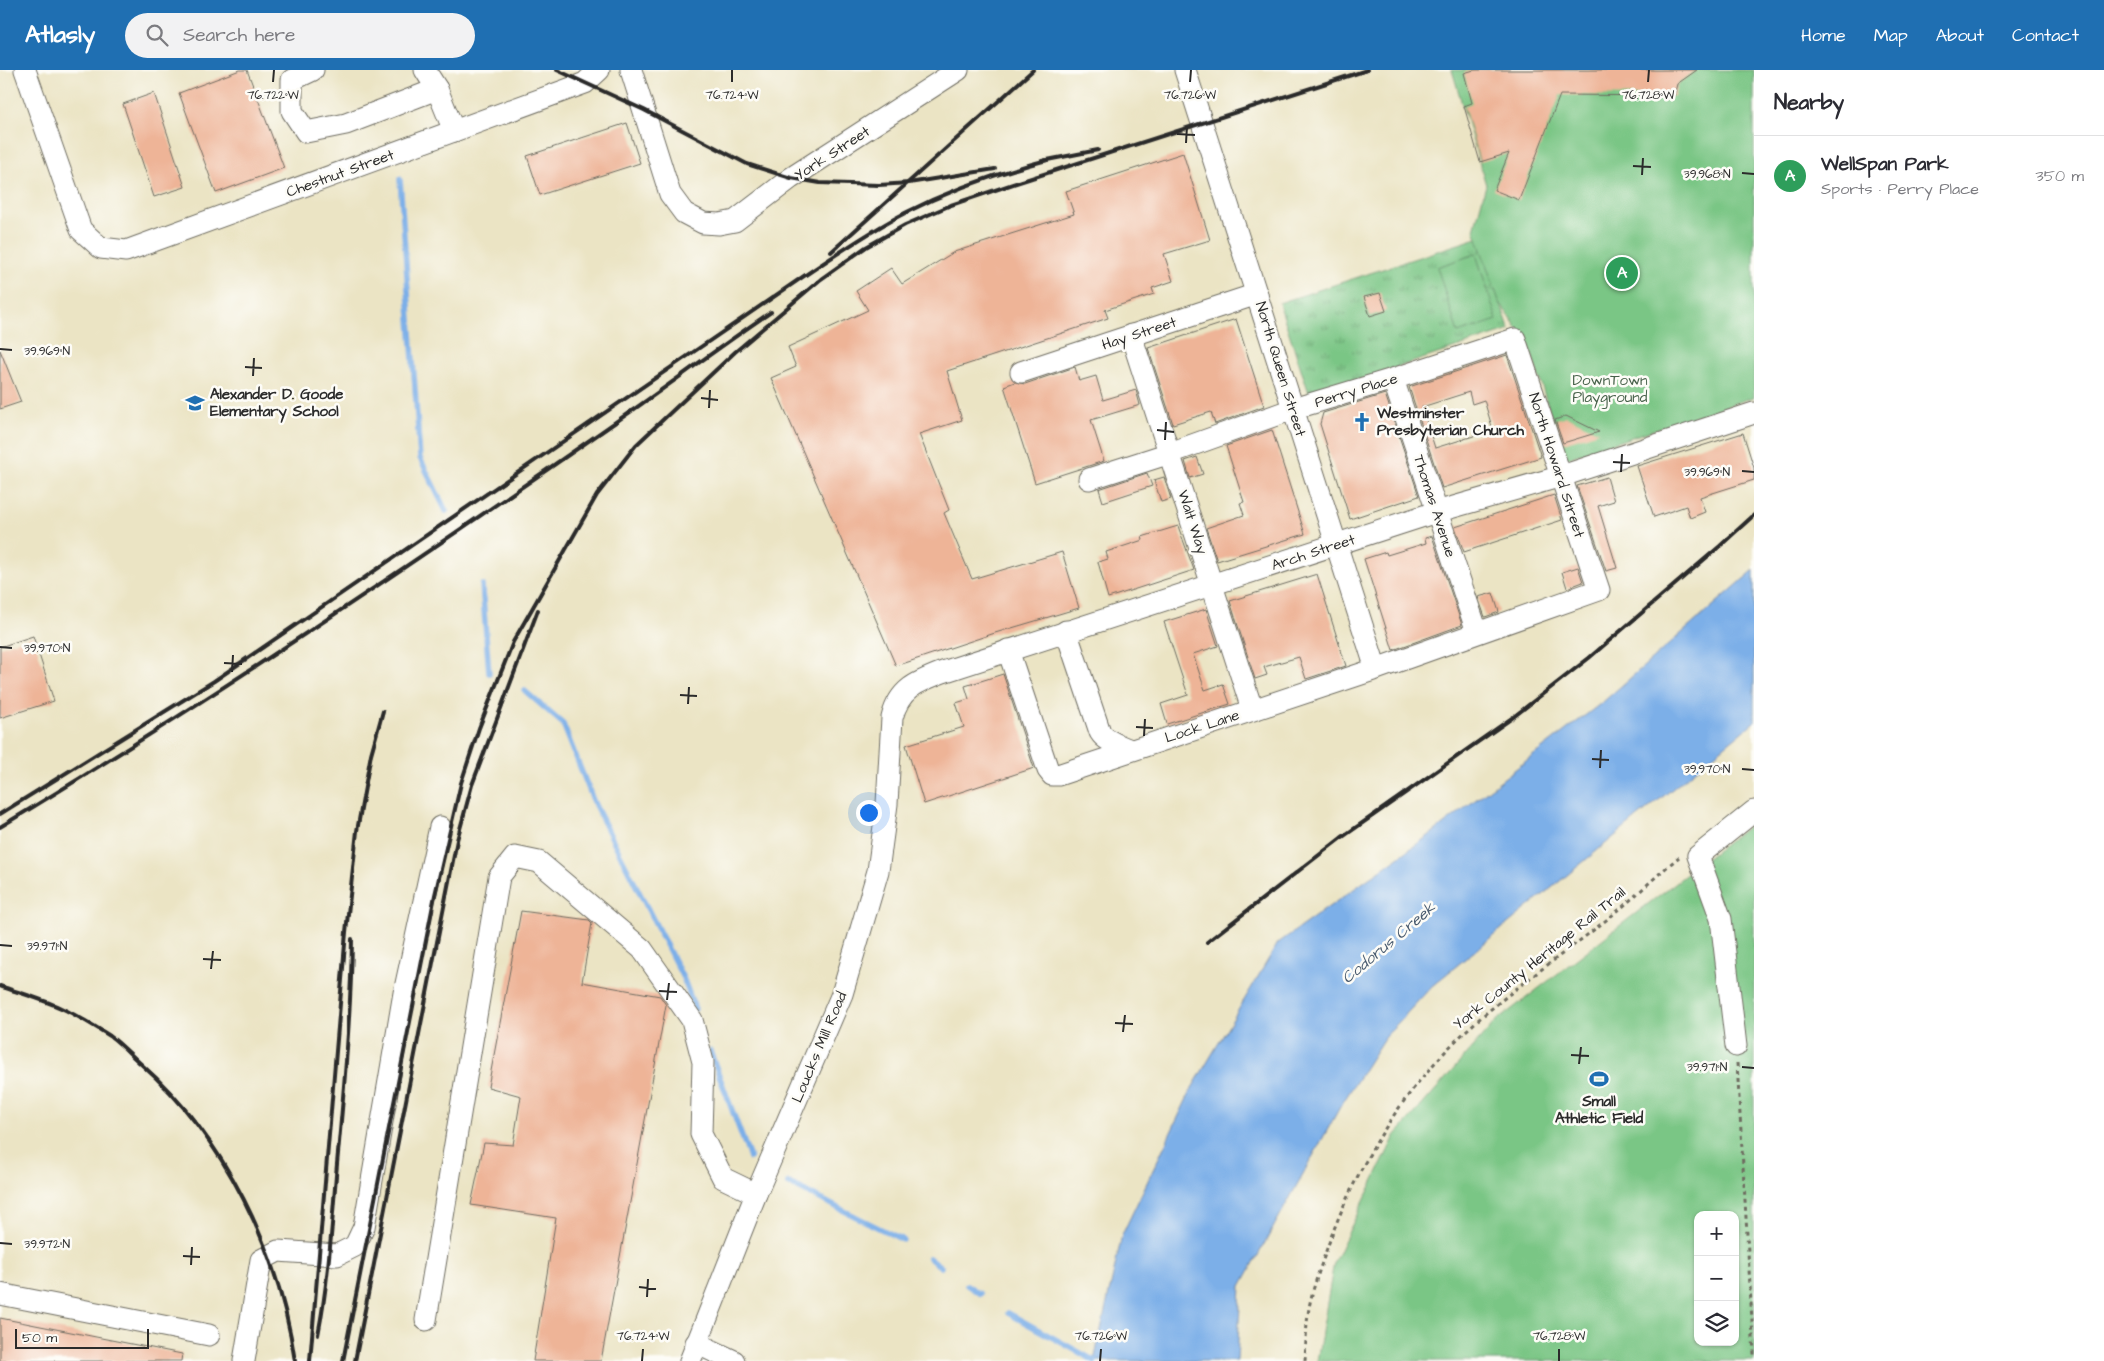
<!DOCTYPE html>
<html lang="en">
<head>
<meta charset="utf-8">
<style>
	:root { --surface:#fff; --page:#f2f2f3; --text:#2b2b33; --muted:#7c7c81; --line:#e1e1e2; --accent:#1f6fb2 }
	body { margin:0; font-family:"Architects Daughter",sans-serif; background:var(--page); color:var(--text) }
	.controls { position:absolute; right:15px; bottom:15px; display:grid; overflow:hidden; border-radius:10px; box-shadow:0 1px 4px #0004 }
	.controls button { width:45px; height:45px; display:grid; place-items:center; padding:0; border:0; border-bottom:1px solid var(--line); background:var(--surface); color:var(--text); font:25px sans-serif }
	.scale { position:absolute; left:15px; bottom:12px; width:134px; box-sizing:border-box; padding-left:5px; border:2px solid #2b2b2b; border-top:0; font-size:14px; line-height:18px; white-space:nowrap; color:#2b2b2b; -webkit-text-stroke:4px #fdfcf7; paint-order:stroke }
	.you { position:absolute; left:868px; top:742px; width:18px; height:18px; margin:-12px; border:4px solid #fff; border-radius:50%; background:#1a73e8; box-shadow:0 0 0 8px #1a73e833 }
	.badge { display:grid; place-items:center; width:32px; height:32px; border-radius:50%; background:var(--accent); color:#fff; font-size:16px; font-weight:700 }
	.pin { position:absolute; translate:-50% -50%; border:2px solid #fff; box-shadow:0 1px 5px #0006 }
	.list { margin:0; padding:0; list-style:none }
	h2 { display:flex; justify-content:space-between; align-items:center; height:65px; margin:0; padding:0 20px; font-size:21px }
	h2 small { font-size:16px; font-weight:400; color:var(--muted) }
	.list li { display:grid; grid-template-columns:32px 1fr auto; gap:15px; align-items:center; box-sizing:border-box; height:80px; padding:0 20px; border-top:1px solid var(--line) }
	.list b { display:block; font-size:19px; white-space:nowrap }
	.list p { margin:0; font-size:16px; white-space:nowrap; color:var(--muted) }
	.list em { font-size:16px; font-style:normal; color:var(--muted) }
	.icon { flex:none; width:28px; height:28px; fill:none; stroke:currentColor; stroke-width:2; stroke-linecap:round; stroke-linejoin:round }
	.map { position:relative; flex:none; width:1754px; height:1291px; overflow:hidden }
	header { display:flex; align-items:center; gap:30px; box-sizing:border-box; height:70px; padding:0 25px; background:var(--accent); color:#fff }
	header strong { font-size:24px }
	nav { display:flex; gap:28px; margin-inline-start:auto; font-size:18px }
	.search { width:350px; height:45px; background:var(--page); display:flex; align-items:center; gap:12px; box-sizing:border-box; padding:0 18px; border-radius:28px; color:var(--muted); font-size:19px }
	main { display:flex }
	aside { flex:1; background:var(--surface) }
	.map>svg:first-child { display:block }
	.park { fill:url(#park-tufts); stroke:#527858 }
	.pitch { fill:#7ac685; stroke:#527858; fill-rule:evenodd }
	.water { fill:#7bafe8; stroke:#536d8a }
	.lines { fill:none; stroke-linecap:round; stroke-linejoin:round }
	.stream { stroke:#7bafe8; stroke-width:5.5 }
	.building { fill:#eeb497; fill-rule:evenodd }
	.minor-casing { stroke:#6e6c61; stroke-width:23 }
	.path { stroke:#6e6c61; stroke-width:3; stroke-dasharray:4 4; stroke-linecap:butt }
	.minor { stroke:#fff; stroke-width:21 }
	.rail { stroke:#2b2b2b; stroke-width:4 }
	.ticks { fill:none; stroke:#2b2b2b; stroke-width:2 }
	.labels { text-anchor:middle; stroke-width:5; stroke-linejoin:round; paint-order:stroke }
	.street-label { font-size:15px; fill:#2b2b2b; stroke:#fdfcf7 }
	.park-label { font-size:15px; fill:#47614a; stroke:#fdfcf7 }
	.poi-label { font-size:15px; font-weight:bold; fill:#2b2b2b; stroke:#fdfcf7; text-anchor:start }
	.water-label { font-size:16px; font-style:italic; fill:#47596d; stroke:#fdfcf7 }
	.ticks-label { font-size:12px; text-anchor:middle; fill:#2b2b2b; stroke:#fdfcf7; stroke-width:5; stroke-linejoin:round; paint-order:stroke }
</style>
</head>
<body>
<header>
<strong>Atlasly</strong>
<div class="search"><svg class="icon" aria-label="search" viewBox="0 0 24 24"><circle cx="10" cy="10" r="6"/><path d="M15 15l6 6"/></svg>Search here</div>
<nav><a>Home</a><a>Map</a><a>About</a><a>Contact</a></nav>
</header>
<main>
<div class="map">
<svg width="1754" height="1291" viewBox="0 0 1754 1291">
	<defs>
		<pattern id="park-tufts" width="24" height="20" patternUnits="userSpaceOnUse" patternTransform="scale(1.25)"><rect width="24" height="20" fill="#7ac685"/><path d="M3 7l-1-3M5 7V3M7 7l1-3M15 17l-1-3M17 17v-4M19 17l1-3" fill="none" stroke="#64a16d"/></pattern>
	</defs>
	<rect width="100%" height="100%" fill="#fdfcf7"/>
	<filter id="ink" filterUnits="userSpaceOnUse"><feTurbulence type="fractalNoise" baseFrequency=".02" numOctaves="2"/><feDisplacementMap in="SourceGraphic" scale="10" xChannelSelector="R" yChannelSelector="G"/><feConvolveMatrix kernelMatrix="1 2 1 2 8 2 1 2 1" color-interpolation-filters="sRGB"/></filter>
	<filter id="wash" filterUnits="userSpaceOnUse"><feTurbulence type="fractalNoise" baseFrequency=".0096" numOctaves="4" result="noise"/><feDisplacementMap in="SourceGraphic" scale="20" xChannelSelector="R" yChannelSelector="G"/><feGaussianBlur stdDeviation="1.12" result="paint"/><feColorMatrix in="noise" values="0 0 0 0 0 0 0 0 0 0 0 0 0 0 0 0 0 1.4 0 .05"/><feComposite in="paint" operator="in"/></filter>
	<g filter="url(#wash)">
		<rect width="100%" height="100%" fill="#ebe4c4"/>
		<path class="park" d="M 1477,168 L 1510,260 L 1310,326 L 1279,233 Z"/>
		<g class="pitch">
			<path d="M 1452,0 L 1754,0 L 1754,327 L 1565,389 L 1529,276 L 1499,231 L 1474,160 L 1486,115 Z"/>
			<path d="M 1476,184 L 1497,250 L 1458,263 L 1437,197 Z"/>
			<path d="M 1754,752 L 1754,1291 L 1317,1291 L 1334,1192 L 1395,1066 L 1495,952 ZM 1698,1145 L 1735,1145 L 1735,1272 L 1698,1272 Z"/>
		</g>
		<path class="water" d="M 1754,500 L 1754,652 L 1432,916 L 1384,968 L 1340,1037 L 1241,1216 L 1237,1291 L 1094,1291 L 1122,1165 L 1192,1018 L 1278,873 L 1431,764 L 1604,631 Z"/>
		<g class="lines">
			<g class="stream">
				<path d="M 400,109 L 420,388 L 446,441"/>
				<path d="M 482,515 L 489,603"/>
				<path d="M 525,621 L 563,654 L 595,735 L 684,910 L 695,939"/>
				<path d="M 710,981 L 750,1088"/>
				<path d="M 788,1113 L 903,1170"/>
				<path d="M 929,1188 L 941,1197"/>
				<path d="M 967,1215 L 980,1224"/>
				<path d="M 1008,1243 L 1095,1291"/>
			</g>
		</g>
		<g id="blocks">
			<g class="building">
				<path d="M 240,0 L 247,0 L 284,98 L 216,123 L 179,23 Z"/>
				<path d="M 1474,0 L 1697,0 L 1677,14 L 1674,26 L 1560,25 L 1519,130 L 1494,120 L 1509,83 L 1480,92 L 1464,36 L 1472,33 L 1464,3 Z"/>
				<path d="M 154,23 L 185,117 L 154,127 L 123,34 Z"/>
				<path d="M 627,53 L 640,93 L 540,125 L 527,86 Z"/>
				<path d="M 1183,83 L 1210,170 L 1164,184 L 1173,211 L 1152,218 L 1154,224 L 1105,240 L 1108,248 L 947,301 L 962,350 L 919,364 L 949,440 L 944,443 L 972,509 L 1062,482 L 1079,538 L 995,563 L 896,596 L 771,308 L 796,297 L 788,277 L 868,240 L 856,221 L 891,198 L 902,214 L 954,182 L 1074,144 L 1066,121 Z"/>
				<path d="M 1380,223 L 1386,241 L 1370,246 L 1364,227 Z"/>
				<path d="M 1236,249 L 1264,336 L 1215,354 L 1211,342 L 1173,354 L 1148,278 Z"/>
				<path d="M 0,280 L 21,332 L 0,339 Z"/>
				<path d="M 1507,285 L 1541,387 L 1442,418 L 1409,317 ZM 1469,322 L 1472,334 L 1484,330 L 1493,360 L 1435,378 L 1422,337 Z"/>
				<path d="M 1075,297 L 1079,311 L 1096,306 L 1103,330 L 1136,320 L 1140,335 L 1091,350 L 1104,391 L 1035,413 L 1004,316 L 1015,312 L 1025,314 Z"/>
				<path d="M 1385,324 L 1419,426 L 1350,449 L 1320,354 L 1323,343 Z"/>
				<path d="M 1566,346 L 1599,362 L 1563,373 L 1555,350 Z"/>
				<path d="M 1272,360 L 1305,464 L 1217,491 L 1206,458 L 1244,445 L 1240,433 L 1244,432 L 1226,376 Z"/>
				<path d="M 1743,363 L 1754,398 L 1754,410 L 1700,427 L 1705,442 L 1690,448 L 1686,436 L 1654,447 L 1637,396 Z"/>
				<path d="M 1197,387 L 1203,404 L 1190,408 L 1185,391 Z"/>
				<path d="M 1147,403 L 1152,416 L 1103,432 L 1099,419 Z"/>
				<path d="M 1164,407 L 1171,429 L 1161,432 L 1154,410 Z"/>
				<path d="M 1607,407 L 1614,431 L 1598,436 L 1617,498 L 1606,501 L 1577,416 Z"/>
				<path d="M 1554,425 L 1562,450 L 1464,482 L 1455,457 Z"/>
				<path d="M 1178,456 L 1194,500 L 1108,528 L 1098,492 L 1108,489 L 1106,482 L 1143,470 L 1142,467 Z"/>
				<path d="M 1432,466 L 1462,555 L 1393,580 L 1364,489 L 1386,482 L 1387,485 L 1426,473 L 1425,468 Z"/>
				<path d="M 1578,497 L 1583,512 L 1567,518 L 1562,502 Z"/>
				<path d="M 1317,504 L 1346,596 L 1306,609 L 1299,587 L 1264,597 L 1267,605 L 1255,609 L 1230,531 Z"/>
				<path d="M 1493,523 L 1499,542 L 1485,547 L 1478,527 Z"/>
				<path d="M 1206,539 L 1218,576 L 1193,584 L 1205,620 L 1223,614 L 1230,634 L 1167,654 L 1161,634 L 1188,625 L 1164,552 Z"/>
				<path d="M 33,566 L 54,631 L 0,648 L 0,577 Z"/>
				<path d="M 1003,604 L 1034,698 L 924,734 L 906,675 L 964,657 L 956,633 L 969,629 L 965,616 Z"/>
				<path d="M 521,841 L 589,850 L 592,853 L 582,912 L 660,926 L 666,935 L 601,1291 L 533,1291 L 556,1148 L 471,1135 L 484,1073 L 513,1075 L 521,1026 L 488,1017 Z"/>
				<path d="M 0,1248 L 182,1284 L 181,1291 L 0,1291 Z"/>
			</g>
		</g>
	</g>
	<g filter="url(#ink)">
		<use href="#blocks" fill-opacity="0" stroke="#6e6c61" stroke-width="1"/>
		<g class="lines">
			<g class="minor-casing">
				<g id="minor">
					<path d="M 25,0 L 81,160 L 101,178 L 126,181 L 585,13 L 599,0"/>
					<path d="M 313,0 L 292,10 L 292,41 L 306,62 L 346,54 L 437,19"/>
					<path d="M 425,0 L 437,19 L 454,61"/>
					<path d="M 631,0 L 670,124 L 684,143 L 703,153 L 719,154 L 735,151 L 791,108 L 958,0"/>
					<path d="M 1185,0 L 1376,599"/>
					<path d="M 1131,265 L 1252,639"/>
					<path d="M 1021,302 L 1257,224"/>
					<path d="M 1393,309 L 1477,562"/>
					<path d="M 1066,561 L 1100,662 C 1106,672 1120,675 1130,680"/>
					<path d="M 1008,580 L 1048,700 L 1052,705 L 1058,705 L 1376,599 L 1599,520 L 1515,269 L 1393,309 L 1293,339 L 1170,383 L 1089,409"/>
					<path d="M 1736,976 L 1721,849 L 1698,786 L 1754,741"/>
					<path d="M 0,1224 L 209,1265"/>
					<path d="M 426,1250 L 499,807 L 515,787 L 539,792 L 642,879 L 692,950 L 703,992 L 701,1064 L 723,1108 L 756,1124"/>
					<path d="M 696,1273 L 734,1291"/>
					<path d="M 244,1291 L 261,1190 L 278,1181 L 337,1185 L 355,1176 L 364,1157 L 404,923 L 440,757"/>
					<path d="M 690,1291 L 756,1124 L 842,924 L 878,801 L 887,734 L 892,648 C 899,619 917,612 943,602 L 1436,442 L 1562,406 L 1754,343"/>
				</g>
			</g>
			<g class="path">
				<path d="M 1737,993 L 1754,1285"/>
				<path d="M 1305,1291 C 1306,1274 1306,1255 1309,1238 C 1312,1221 1318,1204 1324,1187 C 1355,1094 1409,1008 1485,944 C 1529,907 1576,875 1620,839 C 1640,822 1659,803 1679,787"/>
			</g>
			<use href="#minor" class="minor"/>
			<g class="rail">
				<path d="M 557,0 L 644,40 L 747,94 L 791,108 L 820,113 L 879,115 L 909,113 L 995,99"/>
				<path d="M 1042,91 L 1098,80"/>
				<path d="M 831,182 L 1033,0"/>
				<path d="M 0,744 L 214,611 L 804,206 C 837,184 870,161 905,143 C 950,120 997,103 1047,90"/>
				<path d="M 0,757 C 216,627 424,486 630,342 C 677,309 724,274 771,242"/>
				<path d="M 1207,872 L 1341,768 L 1512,648 L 1589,588 L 1720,476 L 1754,445"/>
				<path d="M 0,916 C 20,923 42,929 61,938 C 77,945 94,956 110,966 C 121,974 131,985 141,994 C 225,1068 279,1181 295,1291"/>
				<path d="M 318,1265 C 329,1209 332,1151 337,1094 C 344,1019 351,944 352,869"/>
				<path d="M 310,1291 L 346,862 L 357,761 L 371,684 L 383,641"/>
				<path d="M 343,1291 L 435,825 L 461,713 L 479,658 L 513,572 L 597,425 L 636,375 L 735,282 L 821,209 L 866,177 L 905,155 L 951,135 L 1013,114 L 1367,0"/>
				<path d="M 355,1291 L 457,770 L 472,715 L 538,540"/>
			</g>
		</g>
	</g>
	<path class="ticks" d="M 273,12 L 274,0M 732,12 L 732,0M 1190,12 L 1191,0M 1648,12 L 1649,0M 1177,64 L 1195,65M 1186,73 L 1187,56M 1633,96 L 1651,97M 1742,103 L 1754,104M 1642,105 L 1643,88M 0,279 L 12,280M 245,297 L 262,298M 253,306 L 254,288M 701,328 L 718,330M 709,338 L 710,320M 1157,360 L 1174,362M 1165,370 L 1166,352M 1613,392 L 1630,393M 1742,401 L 1754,402M 1621,402 L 1622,384M 0,577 L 12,578M 224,593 L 242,594M 232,602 L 233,585M 680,625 L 697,626M 688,634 L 689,617M 1136,657 L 1153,658M 1144,666 L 1145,649M 1592,689 L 1609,690M 1600,698 L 1601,680M 1742,699 L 1754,700M 0,875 L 12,876M 203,889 L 221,890M 211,899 L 213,881M 659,921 L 677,922M 667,930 L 669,913M 1115,953 L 1133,954M 1123,962 L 1125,945M 1571,985 L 1589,986M 1579,994 L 1581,977M 1742,997 L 1754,998M 0,1173 L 12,1174M 183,1186 L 200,1187M 191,1195 L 192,1177M 639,1217 L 656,1219M 647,1227 L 648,1209M 642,1291 L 643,1279M 1100,1291 L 1101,1279M 1559,1291 L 1559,1279"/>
	<defs>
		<g id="school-bare" transform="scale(1.5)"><path d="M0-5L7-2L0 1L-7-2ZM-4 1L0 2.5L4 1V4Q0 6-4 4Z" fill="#1f6fb2" stroke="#fdfcf7" stroke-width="2.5" paint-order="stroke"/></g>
		<g id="church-bare" transform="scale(1.5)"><path d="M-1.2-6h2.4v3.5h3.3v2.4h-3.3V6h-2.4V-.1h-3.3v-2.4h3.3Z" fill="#1f6fb2" stroke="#fdfcf7" stroke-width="2.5" paint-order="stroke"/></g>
		<g id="stadium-bare" transform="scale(1.5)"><path d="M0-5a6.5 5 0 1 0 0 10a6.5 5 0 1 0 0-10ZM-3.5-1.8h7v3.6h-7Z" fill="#1f6fb2" stroke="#fdfcf7" stroke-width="2.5" paint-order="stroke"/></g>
	</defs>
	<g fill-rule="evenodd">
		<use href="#school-bare" x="195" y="333"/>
		<use href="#church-bare" x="1362" y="352"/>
		<use href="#stadium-bare" x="1599" y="1009"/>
	</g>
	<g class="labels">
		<g class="street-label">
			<text transform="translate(832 83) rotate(-33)" y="5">York Street</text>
			<text transform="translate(340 103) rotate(-20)" y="5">Chestnut Street</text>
			<text transform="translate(1139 263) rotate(-18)" y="5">Hay Street</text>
			<text transform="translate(1281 299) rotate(73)" y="5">North Queen Street</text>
			<text transform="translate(1356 320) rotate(-17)" y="5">Perry Place</text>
			<text transform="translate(1557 395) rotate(72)" y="5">North Howard Street</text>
			<text transform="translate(1435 436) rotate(72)" y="5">Thomas Avenue</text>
			<text transform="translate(1193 452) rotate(72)" y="5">Walt Way</text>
			<text transform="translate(1313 482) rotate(-18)" y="5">Arch Street</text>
			<text transform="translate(1202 656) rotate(-18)" y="5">Lock Lane</text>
			<text transform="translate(1539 888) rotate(-39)" y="5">York County Heritage Rail Trail</text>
			<text transform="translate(819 977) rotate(-67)" y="5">Loucks Mill Road</text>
		</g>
		<g class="park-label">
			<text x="1610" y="315">DownTown<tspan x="1610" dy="17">Playground</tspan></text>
		</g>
		<g class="poi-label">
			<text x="210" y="329">Alexander D. Goode<tspan x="210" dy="17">Elementary School</tspan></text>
			<text x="1377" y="348">Westminster<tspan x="1377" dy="17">Presbyterian Church</tspan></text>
			<text x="1599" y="1036" text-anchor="middle">Small<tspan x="1599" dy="17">Athletic Field</tspan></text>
		</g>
		<g class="water-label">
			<text transform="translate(1388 872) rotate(-40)" y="6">Codorus Creek</text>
		</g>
	</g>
	<g class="ticks-label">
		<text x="273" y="29">76.722°W</text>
		<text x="732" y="29">76.724°W</text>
		<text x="1190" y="29">76.726°W</text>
		<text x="1648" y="29">76.728°W</text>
		<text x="1707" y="108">39.968°N</text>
		<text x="47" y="285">39.969°N</text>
		<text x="1707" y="406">39.969°N</text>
		<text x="47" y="582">39.970°N</text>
		<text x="1707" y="703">39.970°N</text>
		<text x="47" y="880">39.971°N</text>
		<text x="1707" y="1001">39.971°N</text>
		<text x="47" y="1178">39.972°N</text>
		<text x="643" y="1270">76.724°W</text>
		<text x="1101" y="1270">76.726°W</text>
		<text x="1559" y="1270">76.728°W</text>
	</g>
</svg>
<div class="controls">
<button>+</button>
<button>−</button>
<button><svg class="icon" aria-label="layers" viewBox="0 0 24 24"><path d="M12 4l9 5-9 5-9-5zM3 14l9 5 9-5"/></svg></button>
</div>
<div class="scale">50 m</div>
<div class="you"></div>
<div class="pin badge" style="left:1622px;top:203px;background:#2e9e5b">A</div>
</div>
<aside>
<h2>Nearby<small></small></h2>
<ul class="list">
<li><span class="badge" style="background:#2e9e5b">A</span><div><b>WellSpan Park</b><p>Sports · Perry Place</p></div><em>350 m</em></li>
</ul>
</aside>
</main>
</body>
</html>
